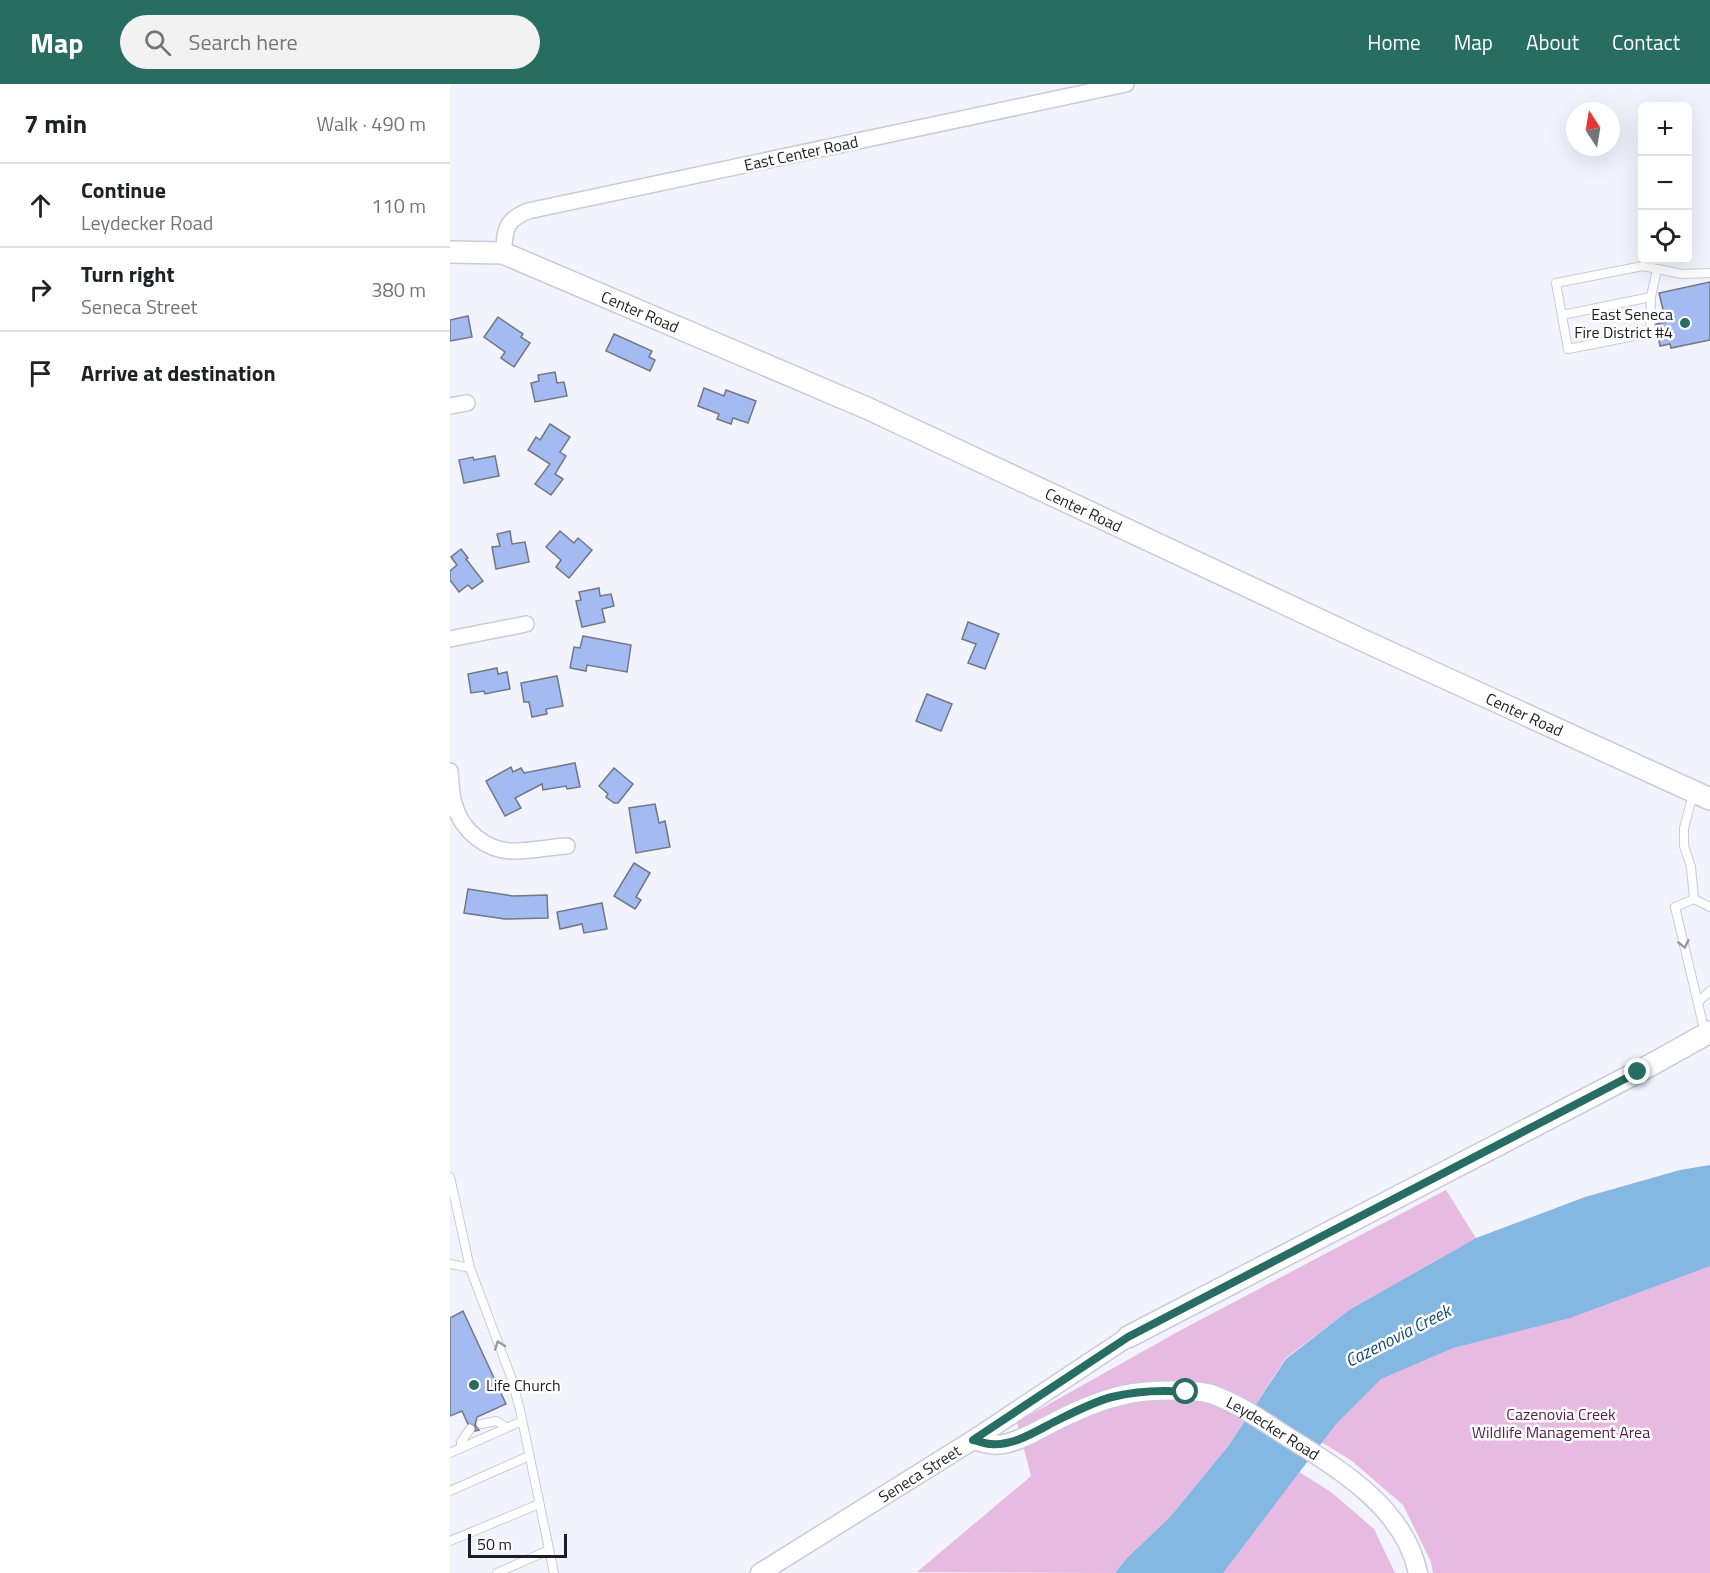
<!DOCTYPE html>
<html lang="en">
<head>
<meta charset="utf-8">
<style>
	:root { --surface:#fff; --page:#f2f2f2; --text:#202124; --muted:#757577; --line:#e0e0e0; --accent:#276d61 }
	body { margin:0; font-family:"Titillium Web",sans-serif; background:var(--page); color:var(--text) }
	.controls { position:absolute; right:18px; top:18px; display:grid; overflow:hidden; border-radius:9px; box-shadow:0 6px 24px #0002 }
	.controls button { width:54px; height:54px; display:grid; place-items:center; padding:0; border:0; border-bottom:2px solid var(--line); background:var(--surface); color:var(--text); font:30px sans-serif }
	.compass { position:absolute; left:1116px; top:18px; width:54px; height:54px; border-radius:50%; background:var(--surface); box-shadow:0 6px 24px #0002; rotate:348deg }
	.scale { position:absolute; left:18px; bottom:15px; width:99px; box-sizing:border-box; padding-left:6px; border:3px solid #1d1c23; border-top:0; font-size:16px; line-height:21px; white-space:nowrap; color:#1d1c23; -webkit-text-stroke:4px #fff; paint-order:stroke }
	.stop { position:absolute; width:18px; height:18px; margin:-14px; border:4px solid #276d61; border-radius:50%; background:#fff }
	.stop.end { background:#276d61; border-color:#fff; box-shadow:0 2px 6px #0008 }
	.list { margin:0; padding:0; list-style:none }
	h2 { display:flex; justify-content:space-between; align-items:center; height:78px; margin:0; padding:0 24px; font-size:26px }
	h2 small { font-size:20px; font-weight:400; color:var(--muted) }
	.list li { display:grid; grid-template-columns:39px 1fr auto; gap:18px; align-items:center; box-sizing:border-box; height:84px; padding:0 24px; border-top:2px solid var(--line) }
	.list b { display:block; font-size:22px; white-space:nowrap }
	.list p { margin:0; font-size:20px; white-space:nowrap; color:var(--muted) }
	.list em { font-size:20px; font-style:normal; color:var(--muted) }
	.icon { flex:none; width:33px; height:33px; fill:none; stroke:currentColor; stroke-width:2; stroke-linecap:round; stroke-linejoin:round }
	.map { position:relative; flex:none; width:1260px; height:1489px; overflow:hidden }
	header { display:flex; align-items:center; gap:36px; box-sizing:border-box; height:84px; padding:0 30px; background:var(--accent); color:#fff }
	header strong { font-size:28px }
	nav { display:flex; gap:33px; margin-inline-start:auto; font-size:21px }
	.search { width:420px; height:54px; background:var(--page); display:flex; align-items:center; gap:15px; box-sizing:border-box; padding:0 21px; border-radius:33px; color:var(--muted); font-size:22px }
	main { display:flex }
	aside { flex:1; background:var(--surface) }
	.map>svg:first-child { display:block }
	.green { fill:#e7bae1 }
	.water { fill:#84b7e1 }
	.building { fill:#a3bbf1; stroke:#707785; stroke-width:1.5 }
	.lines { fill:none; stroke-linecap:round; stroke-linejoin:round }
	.service-casing { stroke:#cbcadc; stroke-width:10 }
	.minor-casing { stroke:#cbcadc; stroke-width:18 }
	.tertiary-casing { stroke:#cbcadc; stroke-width:21 }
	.secondary-casing { stroke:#cbcadc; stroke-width:24 }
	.service { stroke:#fff; stroke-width:8 }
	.minor { stroke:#fff; stroke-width:15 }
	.tertiary { stroke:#fff; stroke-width:18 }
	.secondary { stroke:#fff; stroke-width:21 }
	.oneway { stroke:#99999c }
	.route { stroke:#276d61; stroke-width:8 }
	.poi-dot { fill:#276d61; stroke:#fff; stroke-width:2 }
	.labels { text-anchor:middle; stroke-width:5; stroke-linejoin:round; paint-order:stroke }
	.street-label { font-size:16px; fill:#1d1c23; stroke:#fff }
	.poi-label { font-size:16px; fill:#1d1c23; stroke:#fff; text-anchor:end }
	.park-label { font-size:16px; fill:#551b51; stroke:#fff }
	.water-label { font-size:18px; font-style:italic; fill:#124c74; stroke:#fff }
</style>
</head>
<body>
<header>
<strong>Map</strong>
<div class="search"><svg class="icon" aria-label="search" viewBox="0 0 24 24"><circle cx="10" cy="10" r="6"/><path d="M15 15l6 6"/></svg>Search here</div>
<nav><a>Home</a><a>Map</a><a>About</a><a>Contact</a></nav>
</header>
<main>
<aside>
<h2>7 min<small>Walk · 490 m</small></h2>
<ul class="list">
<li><svg class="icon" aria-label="ahead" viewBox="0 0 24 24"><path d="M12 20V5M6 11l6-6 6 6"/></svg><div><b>Continue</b><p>Leydecker Road</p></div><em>110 m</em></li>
<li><svg class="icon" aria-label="right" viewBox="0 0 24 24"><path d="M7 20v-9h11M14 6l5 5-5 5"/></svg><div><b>Turn right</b><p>Seneca Street</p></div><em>380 m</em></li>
<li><svg class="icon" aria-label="arrive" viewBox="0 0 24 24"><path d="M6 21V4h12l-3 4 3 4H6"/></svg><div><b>Arrive at destination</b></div></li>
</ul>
</aside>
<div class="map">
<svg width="1260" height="1489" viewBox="0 0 1260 1489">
	<rect width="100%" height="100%" fill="#f3f3fe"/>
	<g class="green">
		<path d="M 996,1106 L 1026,1154 L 899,1226 L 836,1274 L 779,1361 L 720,1433 L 677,1474 L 665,1489 L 467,1488 L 581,1392 L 567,1338 L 731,1246 Z"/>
		<path d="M 1260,1140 L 1260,1489 L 983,1489 L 981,1478 L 953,1421 L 902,1377 L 847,1343 L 884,1296 Z"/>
		<path d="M 824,1372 L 881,1408 L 924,1445 L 945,1489 L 744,1489 Z"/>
	</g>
	<path class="water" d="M 1260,1081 L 1260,1182 L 1120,1234 L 1003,1264 L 931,1295 L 886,1340 L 773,1489 L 665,1489 L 677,1474 L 720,1433 L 779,1361 L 836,1275 L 899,1226 L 1026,1154 L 1135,1113 L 1230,1086 Z"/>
	<g class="building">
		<path d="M 1260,198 L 1260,256 L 1221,264 L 1220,260 L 1210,262 L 1206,240 L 1216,238 L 1209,209 Z"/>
		<path d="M 18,232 L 22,253 L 0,257 L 0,236 Z"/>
		<path d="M 48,233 L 73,250 L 71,253 L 80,259 L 64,283 L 51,274 L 55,268 L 34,253 Z"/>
		<path d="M 164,250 L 202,267 L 199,273 L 205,276 L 200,287 L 156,267 Z"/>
		<path d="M 105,288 L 107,299 L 114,298 L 117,312 L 85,318 L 81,299 L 89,297 L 88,291 Z"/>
		<path d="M 254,304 L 274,312 L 276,306 L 306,317 L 298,339 L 283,334 L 281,340 L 267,335 L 269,330 L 248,322 Z"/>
		<path d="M 100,340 L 120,353 L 110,368 L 116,372 L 105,390 L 113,395 L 101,411 L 85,400 L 100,380 L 78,366 L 86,353 L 90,356 Z"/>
		<path d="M 45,372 L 49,392 L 14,399 L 9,376 L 23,373 L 24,376 Z"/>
		<path d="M 60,447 L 62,460 L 75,458 L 79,478 L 46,485 L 42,463 L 50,462 L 47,450 Z"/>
		<path d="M 110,447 L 124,459 L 128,454 L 142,466 L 119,494 L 106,483 L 111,476 L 96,463 Z"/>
		<path d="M 11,465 L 18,474 L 16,475 L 33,497 L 22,505 L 18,501 L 9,508 L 0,496 L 0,487 L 7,481 L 1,473 Z"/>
		<path d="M 149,504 L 150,512 L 161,510 L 164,522 L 152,525 L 155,538 L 132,543 L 126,517 L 131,516 L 129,508 Z"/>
		<path d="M 518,538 L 549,550 L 535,585 L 518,579 L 526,560 L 512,555 Z"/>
		<path d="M 133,552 L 181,561 L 177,588 L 137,581 L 136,587 L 120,584 L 124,563 L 130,564 Z"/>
		<path d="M 47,584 L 48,590 L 57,588 L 60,605 L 35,610 L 34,607 L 21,609 L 18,590 Z"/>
		<path d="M 107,592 L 113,622 L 96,625 L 97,630 L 82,633 L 79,618 L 74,618 L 71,599 Z"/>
		<path d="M 477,610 L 502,620 L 491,647 L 466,637 Z"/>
		<path d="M 125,679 L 130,703 L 117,705 L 116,702 L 93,706 L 92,700 L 65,714 L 71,724 L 55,732 L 36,697 L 61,683 L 63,688 L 71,684 L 74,689 Z"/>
		<path d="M 164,684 L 183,700 L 168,719 L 164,719 L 156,713 L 158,710 L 149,702 Z"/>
		<path d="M 205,720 L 209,739 L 215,737 L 220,763 L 186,769 L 179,724 Z"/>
		<path d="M 184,779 L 200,789 L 186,813 L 191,816 L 185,825 L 164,812 Z"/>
		<path d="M 18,805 L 63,812 L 97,811 L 98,834 L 55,835 L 14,829 Z"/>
		<path d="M 152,819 L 157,845 L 134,849 L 132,840 L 110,845 L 107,828 Z"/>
		<path d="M 13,1227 L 56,1320 L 27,1333 L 25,1341 L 29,1346 L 25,1347 L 25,1342 L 18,1340 L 12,1327 L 0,1332 L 0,1234 Z"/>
	</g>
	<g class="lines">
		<g class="service-casing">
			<g id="service">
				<path d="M 1207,185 L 1201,213 L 1200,249 L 1118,265 L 1106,199 L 1193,182 L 1232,190 L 1260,189"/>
				<path d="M 1112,231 L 1201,213"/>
				<path d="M 1243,710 L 1234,744 L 1234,762 L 1241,783 L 1244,815"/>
				<path d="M 1248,918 L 1260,907"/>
				<path d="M 1255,949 L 1225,823 L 1244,815 L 1260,823"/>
				<path d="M 0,1093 L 20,1184 L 61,1293 L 70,1326 L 104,1489"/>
				<path d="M 0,1180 L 20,1184"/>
				<path d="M 31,1340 L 46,1337 L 56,1343"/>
				<path d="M 11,1364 L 11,1358 L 20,1345"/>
				<path d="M 0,1369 L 72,1337"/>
				<path d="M 0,1407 L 79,1372"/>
				<path d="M 0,1457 L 89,1420"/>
				<path d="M 47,1489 L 99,1466"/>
			</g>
		</g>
		<g class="minor-casing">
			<g id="minor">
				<path d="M 53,169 C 56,145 54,137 78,127 L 676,0"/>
				<path d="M 0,322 L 17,319"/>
				<path d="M 0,555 L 76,540"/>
				<path d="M 0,687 C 1,697 1,709 4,719 C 11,747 37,768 66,767 C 82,767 100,763 117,762"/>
			</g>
		</g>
		<g class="tertiary-casing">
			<g id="tertiary">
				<path id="s1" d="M 523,1356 C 533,1359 543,1362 554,1360 C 573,1356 590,1345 608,1336 C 632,1324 658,1313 684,1309 C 703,1306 744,1305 761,1310 C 787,1319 810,1335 833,1350 C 886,1383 954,1422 968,1489"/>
				<path id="s2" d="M 310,1489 L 523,1356 L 678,1253"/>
			</g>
		</g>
		<g class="secondary-casing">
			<g id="secondary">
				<path id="s3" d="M 0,168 L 53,169 L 419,325 L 910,555 L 1260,715"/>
				<path d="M 678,1253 L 1188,988 L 1260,948"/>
			</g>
		</g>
		<use href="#service" class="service"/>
		<use href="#minor" class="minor"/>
		<use href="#tertiary" class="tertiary"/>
		<use href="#secondary" class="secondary"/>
	</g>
	<defs><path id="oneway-chevron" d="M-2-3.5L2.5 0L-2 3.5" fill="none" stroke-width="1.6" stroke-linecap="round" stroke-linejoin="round" transform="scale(1.5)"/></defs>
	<g class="oneway">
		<use href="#oneway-chevron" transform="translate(1234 860) rotate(77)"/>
		<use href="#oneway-chevron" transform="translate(49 1261) rotate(-110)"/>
	</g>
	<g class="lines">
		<path class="route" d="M 736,1308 C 711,1306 687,1307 662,1313 C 643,1318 624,1328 606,1337 C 586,1347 564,1362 541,1360 C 535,1360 529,1357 523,1356 L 678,1253 L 1188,988"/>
	</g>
	<g class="poi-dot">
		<circle cx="1235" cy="239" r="6"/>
		<circle cx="24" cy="1301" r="6"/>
	</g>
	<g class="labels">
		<g class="street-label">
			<text transform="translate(351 69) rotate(-12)" y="6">East Center Road</text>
			<text dy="6" stroke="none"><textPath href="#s3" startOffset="202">Center Road</textPath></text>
			<text dy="6" stroke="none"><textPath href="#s3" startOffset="688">Center Road</textPath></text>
			<text dy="6" stroke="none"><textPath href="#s3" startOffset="1174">Center Road</textPath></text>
			<text dy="6" stroke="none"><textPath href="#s1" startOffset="320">Leydecker Road</textPath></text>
			<text dy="6" stroke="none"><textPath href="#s2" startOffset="188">Seneca Street</textPath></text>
		</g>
		<g class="poi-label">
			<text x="1223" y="236">East Seneca<tspan x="1223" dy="18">Fire District #4</tspan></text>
			<text x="36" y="1307" text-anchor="start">Life Church</text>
		</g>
		<g class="park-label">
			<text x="1111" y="1336">Cazenovia Creek<tspan x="1111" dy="18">Wildlife Management Area</tspan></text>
		</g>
		<g class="water-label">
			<text transform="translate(948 1252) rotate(-27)" y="6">Cazenovia Creek</text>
		</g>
	</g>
</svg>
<div class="controls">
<button>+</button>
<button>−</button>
<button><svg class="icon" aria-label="locate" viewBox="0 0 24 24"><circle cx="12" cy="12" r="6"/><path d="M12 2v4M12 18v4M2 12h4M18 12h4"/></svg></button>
</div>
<svg class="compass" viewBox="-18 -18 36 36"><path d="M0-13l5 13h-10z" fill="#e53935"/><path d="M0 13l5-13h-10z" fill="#757577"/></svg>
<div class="scale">50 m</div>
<div class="stop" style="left:736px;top:1308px"></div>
<div class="stop end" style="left:1188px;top:988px"></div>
</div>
</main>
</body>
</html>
